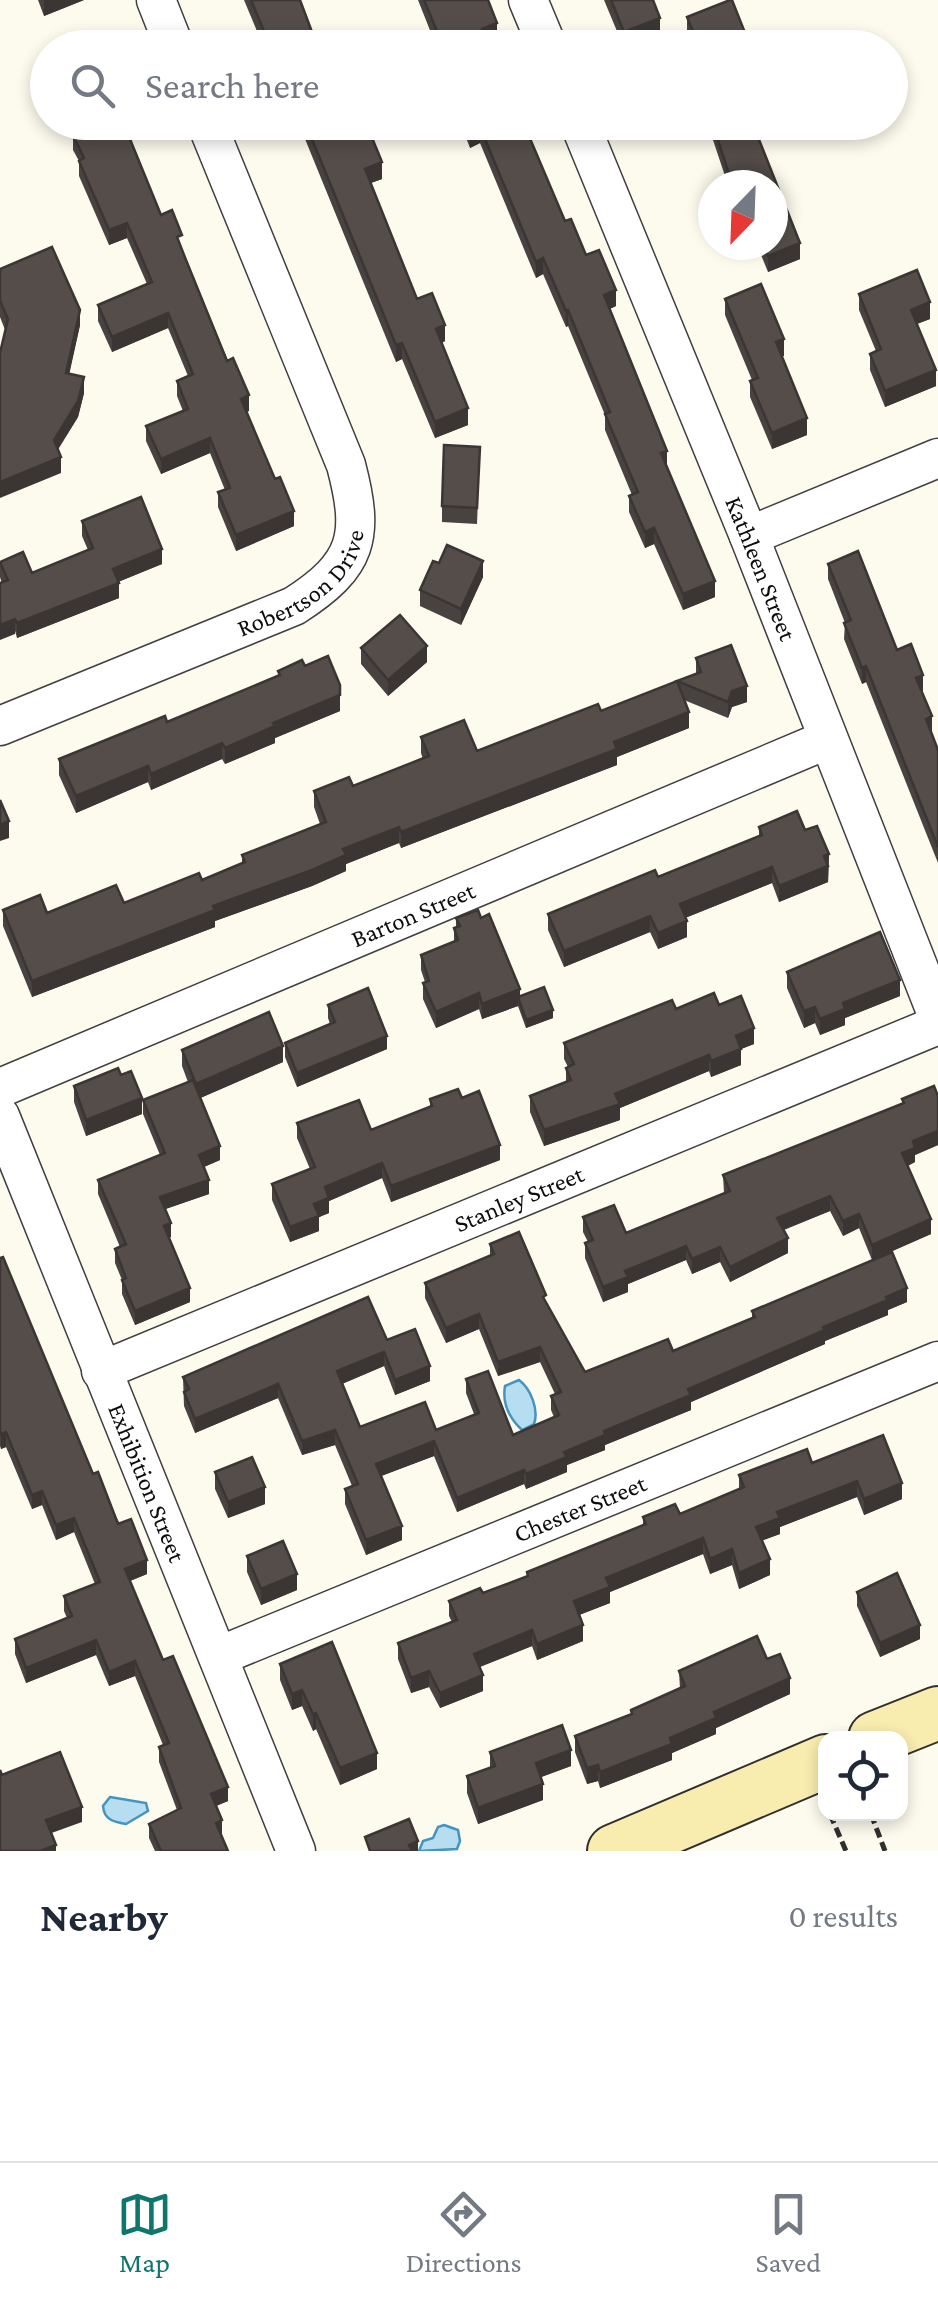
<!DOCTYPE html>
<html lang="en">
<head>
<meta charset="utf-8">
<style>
	:root { --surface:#fff; --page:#f2f2f3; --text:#1f2937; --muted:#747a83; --line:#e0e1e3; --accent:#0f766e }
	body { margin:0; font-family:"Crimson Pro",serif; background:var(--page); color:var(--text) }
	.controls { position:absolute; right:30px; bottom:30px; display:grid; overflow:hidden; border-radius:20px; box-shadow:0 5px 15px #0003 }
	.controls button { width:90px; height:90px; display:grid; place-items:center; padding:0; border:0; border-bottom:2px solid var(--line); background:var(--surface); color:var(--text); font:50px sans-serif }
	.compass { position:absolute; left:698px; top:170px; width:90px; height:90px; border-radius:50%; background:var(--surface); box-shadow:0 5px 15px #0003; rotate:203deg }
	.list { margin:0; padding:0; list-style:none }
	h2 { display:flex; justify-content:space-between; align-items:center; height:130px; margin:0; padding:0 40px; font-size:42px }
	h2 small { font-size:32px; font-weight:400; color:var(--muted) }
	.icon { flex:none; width:55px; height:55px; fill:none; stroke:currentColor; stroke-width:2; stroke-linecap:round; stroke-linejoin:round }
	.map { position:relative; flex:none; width:938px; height:1851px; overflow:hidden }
	.search { position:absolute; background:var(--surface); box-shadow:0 5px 15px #0003; left:30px; right:30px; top:30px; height:110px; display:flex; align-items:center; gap:25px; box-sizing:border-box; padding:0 35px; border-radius:55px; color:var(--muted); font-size:38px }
	.sheet { height:310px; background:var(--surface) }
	nav { display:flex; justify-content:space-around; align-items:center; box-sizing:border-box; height:140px; border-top:2px solid var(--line); background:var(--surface); font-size:28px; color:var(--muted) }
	nav a { display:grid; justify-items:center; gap:5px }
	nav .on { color:var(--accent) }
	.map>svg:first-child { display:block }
	.water { fill:#b7ddf0; stroke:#4494c1; stroke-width:2.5 }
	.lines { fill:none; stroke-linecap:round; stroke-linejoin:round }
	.street-casing { stroke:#404040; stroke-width:41 }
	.secondary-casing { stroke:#2f2f2f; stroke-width:56 }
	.path { stroke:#2f2f2f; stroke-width:5; stroke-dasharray:10 5; stroke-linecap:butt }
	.street { stroke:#fff; stroke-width:38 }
	.secondary { stroke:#f8edae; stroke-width:52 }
	.wall { fill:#484240 }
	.shaded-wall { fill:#3b3634 }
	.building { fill:#544d4a; stroke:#3b3634; stroke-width:2.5 }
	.labels { text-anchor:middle; stroke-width:10; stroke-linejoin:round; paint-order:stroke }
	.street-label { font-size:25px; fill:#0d0d0d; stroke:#fff }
</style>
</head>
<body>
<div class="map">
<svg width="938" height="1851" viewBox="0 0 938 1851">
	<rect width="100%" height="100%" fill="#fdfaee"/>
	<g class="water">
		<path d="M 519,1380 C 531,1389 539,1410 534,1424 L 522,1430 C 509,1418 502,1404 505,1386 Z"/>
		<path d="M 110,1797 L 146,1803 L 148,1811 L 126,1824 C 114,1822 104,1820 103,1806 Z"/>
		<path d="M 444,1825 L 458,1830 L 460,1841 L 457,1849 L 419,1851 L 423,1841 L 433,1838 L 438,1827 Z"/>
	</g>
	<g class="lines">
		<g class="street-casing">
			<g id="street">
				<path d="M 156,0 L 175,48"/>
				<path d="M 528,0 L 548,48"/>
				<path id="s1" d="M 579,122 L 749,536 L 938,1017"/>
				<path d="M 749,536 L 938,458"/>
				<path id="s2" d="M 0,726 L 294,606 C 358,565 365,537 346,465 L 206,122"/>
				<path id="s3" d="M 0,1088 L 826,740"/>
				<path id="s4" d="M 0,1116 L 296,1851"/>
				<path id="s5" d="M 101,1371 L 938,1025"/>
				<path id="s6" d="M 219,1656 L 938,1361"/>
			</g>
		</g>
		<g class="secondary-casing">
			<g id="secondary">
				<path d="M 875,1738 L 938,1713"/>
				<path d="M 614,1851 L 826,1761"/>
			</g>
		</g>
		<g class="path">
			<path d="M 830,1814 L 846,1851"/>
			<path d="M 871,1814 L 885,1851"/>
		</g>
		<use href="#street" class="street"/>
		<use href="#secondary" class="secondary"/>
	</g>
	<g class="wall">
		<path d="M 38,0 L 84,0 L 44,16 Z"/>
		<path d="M 244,0 L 300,0 L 318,48 L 264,48 Z"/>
		<path d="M 418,0 L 488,0 L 497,39 L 488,43 L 490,48 L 437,48 Z"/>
		<path d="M 604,0 L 653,0 L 660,34 L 624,48 Z"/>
		<path d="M 687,17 L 751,48 L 693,48 L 687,33 Z"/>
		<path d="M 74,122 L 123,122 L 161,215 L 182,250 L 249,411 L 246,412 L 294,526 L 236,551 L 218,507 L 218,492 L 225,490 L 210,453 L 161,474 L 146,441 L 146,426 L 183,411 L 177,396 L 177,381 L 188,376 L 168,328 L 112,352 L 98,321 L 98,305 L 147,284 L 127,238 L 109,245 L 79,176 L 79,161 L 73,150 L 73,135 L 78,133 Z"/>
		<path d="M 295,122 L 348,122 L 382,179 L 371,183 L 417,299 L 445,341 L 442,343 L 468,425 L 435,438 L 402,359 L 396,362 L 303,134 L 300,135 Z"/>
		<path d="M 460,122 L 523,122 L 565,221 L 616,306 L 610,309 L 715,597 L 683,610 L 654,544 L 645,548 L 629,512 L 629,496 L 632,495 L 605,430 L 605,415 L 568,326 L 566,327 L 543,274 L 536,278 L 480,143 L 470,148 Z"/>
		<path d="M 711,122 L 752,122 L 800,259 L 768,272 L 757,245 L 773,245 L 773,185 L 728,185 L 711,134 Z"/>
		<path d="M 0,269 L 80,325 L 69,373 L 84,393 L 78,417 L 58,449 L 61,473 L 0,317 Z"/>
		<path d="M 859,294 L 930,319 L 917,324 L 936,386 L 885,407 L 870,370 L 870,354 L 876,351 L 859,310 Z"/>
		<path d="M 725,299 L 784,356 L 782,356 L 807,435 L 772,449 L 750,397 L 750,381 L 752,380 L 725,315 Z"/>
		<path d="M 480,447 L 477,524 L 442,522 L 442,506 Z"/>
		<path d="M 82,521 L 162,564 L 118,582 L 119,598 L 17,638 L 0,577 L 0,562 L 32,573 L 88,550 L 82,536 Z"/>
		<path d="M 439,563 L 483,577 L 461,625 L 420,606 L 420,590 Z"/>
		<path d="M 828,564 L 897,650 L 923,691 L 922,691 L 931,733 L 938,750 L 938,863 L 866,682 L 862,684 L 844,639 L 845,623 L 828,579 Z"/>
		<path d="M 361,648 L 427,662 L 388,696 L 361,664 Z"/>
		<path d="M 696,658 L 747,702 L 732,707 L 728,718 L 684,700 L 689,728 L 617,757 L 617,765 L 401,848 L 399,843 L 346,864 L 346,871 L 312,886 L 215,921 L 215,927 L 32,997 L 3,926 L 3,910 L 47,913 L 124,903 L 202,880 L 242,864 L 242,855 L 320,824 L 314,807 L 314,791 L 353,786 L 423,759 L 421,753 L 421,737 L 477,751 L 601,711 L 696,674 Z"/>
		<path d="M 305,666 L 340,711 L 275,738 L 275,743 L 225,764 L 222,759 L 151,790 L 148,782 L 76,813 L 59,775 L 59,759 L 167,722 L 278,675 L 278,671 Z"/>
		<path d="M 759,827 L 805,830 L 829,854 L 828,882 L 779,902 L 772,883 L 685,918 L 687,937 L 658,949 L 650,932 L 564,967 L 548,930 L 548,914 L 658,877 L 759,836 Z"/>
		<path d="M 456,918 L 520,996 L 553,1018 L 526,1028 L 518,1006 L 482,1019 L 479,1009 L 436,1028 L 423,999 L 423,983 L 425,982 L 421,970 L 421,955 L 454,942 L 454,928 L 456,927 Z"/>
		<path d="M 787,972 L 900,996 L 845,1018 L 845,1025 L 820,1035 L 815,1023 L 804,1028 L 787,988 Z"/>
		<path d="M 328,1005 L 387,1049 L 297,1087 L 285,1057 L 285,1043 L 330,1024 L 328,1018 Z"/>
		<path d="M 719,1005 L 754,1044 L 741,1049 L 741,1065 L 711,1077 L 709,1071 L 620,1108 L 620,1120 L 544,1146 L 530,1112 L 530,1096 L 566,1082 L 566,1068 L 568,1067 L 564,1059 L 564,1043 L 676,1009 Z"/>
		<path d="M 182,1050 L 283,1062 L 200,1098 L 220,1160 L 204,1167 L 209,1194 L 165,1209 L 171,1237 L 169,1238 L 190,1302 L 135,1325 L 122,1294 L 122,1280 L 115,1263 L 115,1249 L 120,1247 L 98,1194 L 98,1180 L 160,1155 L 143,1114 L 143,1100 L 188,1082 L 182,1066 Z"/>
		<path d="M 74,1086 L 142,1114 L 86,1136 L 74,1102 Z"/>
		<path d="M 938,1096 L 938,1145 L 915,1155 L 915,1162 L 908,1166 L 931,1234 L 872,1260 L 859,1228 L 843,1236 L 830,1211 L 784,1230 L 788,1253 L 730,1282 L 720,1262 L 692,1274 L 686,1260 L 628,1284 L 628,1292 L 603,1302 L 585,1258 L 585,1243 L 588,1242 L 583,1232 L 583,1217 L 626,1233 L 724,1193 L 723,1175 L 902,1104 L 902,1099 Z"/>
		<path d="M 462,1098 L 500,1160 L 391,1202 L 382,1178 L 329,1201 L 329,1213 L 319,1217 L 319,1231 L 290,1242 L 272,1200 L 272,1184 L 310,1169 L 297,1138 L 297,1123 L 371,1130 L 430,1107 L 430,1099 Z"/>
		<path d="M 490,1244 L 546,1302 L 585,1372 L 673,1351 L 752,1319 L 752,1311 L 907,1302 L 888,1310 L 888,1315 L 825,1341 L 825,1344 L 691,1402 L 691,1410 L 605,1445 L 605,1450 L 567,1465 L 567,1472 L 526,1489 L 524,1484 L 457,1512 L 434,1456 L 381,1476 L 402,1540 L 366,1555 L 345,1504 L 345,1489 L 352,1486 L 335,1445 L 302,1455 L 278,1398 L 195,1433 L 184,1406 L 183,1377 L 387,1340 L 430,1381 L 395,1395 L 384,1366 L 342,1384 L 360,1427 L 436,1430 L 474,1414 L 466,1393 L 466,1379 L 513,1435 L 554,1417 L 551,1410 L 551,1396 L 555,1394 L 540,1362 L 498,1376 L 479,1329 L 446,1343 L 425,1298 L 425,1283 L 490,1256 Z"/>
		<path d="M 0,1258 L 93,1474 L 147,1574 L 130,1581 L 163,1660 L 228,1801 L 216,1806 L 222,1835 L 228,1851 L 155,1851 L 149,1838 L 149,1824 L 177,1810 L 159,1762 L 159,1747 L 163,1745 L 135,1676 L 109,1686 L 96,1655 L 26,1683 L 15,1654 L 15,1639 L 67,1618 L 64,1611 L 64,1596 L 95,1584 L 74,1532 L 56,1540 L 42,1505 L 32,1509 L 6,1447 L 1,1449 L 0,1446 Z"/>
		<path d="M 812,1463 L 902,1499 L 864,1515 L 857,1497 L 780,1527 L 780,1534 L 762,1540 L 770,1575 L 739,1589 L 732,1565 L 710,1574 L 703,1554 L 610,1592 L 610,1603 L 579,1615 L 583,1641 L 537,1660 L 532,1646 L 480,1667 L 483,1691 L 440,1708 L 429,1687 L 411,1693 L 398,1659 L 398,1643 L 452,1622 L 449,1616 L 449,1601 L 483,1593 L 527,1576 L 527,1572 L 643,1525 L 643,1517 L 680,1514 L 739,1489 L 739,1475 Z"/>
		<path d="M 215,1472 L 265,1504 L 228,1518 L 215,1489 Z"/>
		<path d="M 247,1556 L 297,1590 L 261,1605 L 247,1572 Z"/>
		<path d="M 857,1592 L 920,1639 L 880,1657 L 857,1606 Z"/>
		<path d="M 767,1659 L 790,1694 L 716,1728 L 716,1734 L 672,1753 L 672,1760 L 600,1788 L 598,1781 L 587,1784 L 575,1752 L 575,1736 L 631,1715 L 631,1710 L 680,1689 L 679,1671 Z"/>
		<path d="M 280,1664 L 377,1769 L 340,1785 L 316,1729 L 313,1731 L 302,1706 L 292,1710 L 280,1680 Z"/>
		<path d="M 490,1752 L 571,1766 L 541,1777 L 543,1800 L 478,1824 L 467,1793 L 467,1776 L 490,1767 Z"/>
	</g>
	<g class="shaded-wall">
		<path d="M 44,0 L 84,0 L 44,16 Z"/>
		<path d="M 660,18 L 660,34 L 624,48 L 624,32 Z"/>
		<path d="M 497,23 L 497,39 L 482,45 L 482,29 Z"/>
		<path d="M 300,122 L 303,122 L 303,134 L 300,135 Z"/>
		<path d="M 480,127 L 480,143 L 470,148 L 470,132 Z"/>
		<path d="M 382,162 L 382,179 L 365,185 L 365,169 Z"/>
		<path d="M 734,172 L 734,185 L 729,185 L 729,174 Z"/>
		<path d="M 127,223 L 127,238 L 109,245 L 109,230 Z"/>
		<path d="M 800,243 L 800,259 L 768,272 L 768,256 Z"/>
		<path d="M 543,258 L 543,274 L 536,278 L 536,262 Z"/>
		<path d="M 616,290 L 616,306 L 604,311 L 604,295 Z"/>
		<path d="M 930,302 L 930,319 L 911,326 L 911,310 Z"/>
		<path d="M 80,310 L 80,325 L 66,389 L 66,373 Z"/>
		<path d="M 568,310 L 568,326 L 566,327 L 566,311 Z"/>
		<path d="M 168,313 L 168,328 L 112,352 L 112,337 Z"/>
		<path d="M 445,325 L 445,341 L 436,345 L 436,329 Z"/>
		<path d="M 784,339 L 784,356 L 776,359 L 776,342 Z"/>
		<path d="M 402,343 L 402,359 L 396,362 L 396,345 Z"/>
		<path d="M 936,370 L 936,386 L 885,407 L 885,391 Z"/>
		<path d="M 84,377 L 84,393 L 78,417 L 54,456 L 54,440 Z"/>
		<path d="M 249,395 L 249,411 L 241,414 L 241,399 Z"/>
		<path d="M 468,408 L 468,425 L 435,438 L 435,422 Z"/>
		<path d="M 807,418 L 807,435 L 772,449 L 772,433 Z"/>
		<path d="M 210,438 L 210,453 L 161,474 L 161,459 Z"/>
		<path d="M 667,451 L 667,467 L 661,453 Z"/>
		<path d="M 61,457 L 61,473 L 0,498 L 0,482 Z"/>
		<path d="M 294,511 L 294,526 L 236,551 L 236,535 Z"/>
		<path d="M 654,528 L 654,544 L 645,548 L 645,532 Z"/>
		<path d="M 162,549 L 162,564 L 113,584 L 113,569 Z"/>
		<path d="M 483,561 L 483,577 L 461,625 L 461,609 Z"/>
		<path d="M 715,581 L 715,597 L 683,610 L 683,594 Z"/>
		<path d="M 119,583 L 119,598 L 17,638 L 17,623 Z"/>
		<path d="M 15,619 L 15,634 L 0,640 L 0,625 Z"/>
		<path d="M 427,646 L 427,662 L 388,696 L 388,680 Z"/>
		<path d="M 866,666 L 866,682 L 862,684 L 862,668 Z"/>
		<path d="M 923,675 L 923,691 L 916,694 L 916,678 Z"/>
		<path d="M 747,686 L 747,702 L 732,707 L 728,718 L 728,702 L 732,691 Z"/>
		<path d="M 340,695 L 340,711 L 275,738 L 275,743 L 225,764 L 225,748 L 273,723 Z"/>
		<path d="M 689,712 L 689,728 L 617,757 L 617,765 L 401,848 L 401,832 L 614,742 Z"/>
		<path d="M 932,716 L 932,732 L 926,735 L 926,719 Z"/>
		<path d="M 222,743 L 222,759 L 151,790 L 151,774 Z"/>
		<path d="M 148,766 L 148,782 L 76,813 L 76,796 Z"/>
		<path d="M 9,821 L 9,838 L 0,841 L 0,825 Z"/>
		<path d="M 399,827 L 399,843 L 346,864 L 346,871 L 312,886 L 215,921 L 215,927 L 32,997 L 32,981 Z"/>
		<path d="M 829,854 L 828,882 L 779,902 L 779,886 Z"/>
		<path d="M 772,867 L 772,883 L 680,920 L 680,904 Z"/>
		<path d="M 650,916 L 650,932 L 564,967 L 564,951 Z"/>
		<path d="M 687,921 L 687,937 L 658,949 L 658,933 Z"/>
		<path d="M 900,980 L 900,996 L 845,1018 L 845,1025 L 820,1035 L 820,1019 L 843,1003 Z"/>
		<path d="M 520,989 L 520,1004 L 518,997 L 518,1006 L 482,1019 L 482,1004 Z"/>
		<path d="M 479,993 L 479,1009 L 436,1028 L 436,1012 Z"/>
		<path d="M 815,1007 L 815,1023 L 804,1028 L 804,1011 Z"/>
		<path d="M 553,1010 L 553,1018 L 526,1028 L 526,1020 Z"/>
		<path d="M 754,1028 L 754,1044 L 741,1049 L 741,1065 L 711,1077 L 711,1061 L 736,1036 Z"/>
		<path d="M 387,1036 L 387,1049 L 297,1087 L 297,1073 Z"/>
		<path d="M 283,1046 L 283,1062 L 196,1100 L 196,1084 Z"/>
		<path d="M 709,1055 L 709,1071 L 620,1108 L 620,1120 L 544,1146 L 544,1130 L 615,1094 Z"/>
		<path d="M 142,1098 L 142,1114 L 86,1136 L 86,1120 Z"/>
		<path d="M 938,1131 L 938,1145 L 915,1155 L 915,1162 L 902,1168 L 902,1153 L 913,1141 Z"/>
		<path d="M 500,1145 L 500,1160 L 391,1202 L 391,1186 Z"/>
		<path d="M 220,1146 L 220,1160 L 199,1169 L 199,1155 Z"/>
		<path d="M 382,1163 L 382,1178 L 329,1201 L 329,1213 L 319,1217 L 319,1231 L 290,1242 L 290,1227 L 314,1204 L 325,1187 Z"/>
		<path d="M 209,1180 L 209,1194 L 160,1211 L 160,1197 Z"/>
		<path d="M 830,1196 L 830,1211 L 777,1232 L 777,1218 Z"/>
		<path d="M 859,1214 L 859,1228 L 843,1236 L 843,1221 Z"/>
		<path d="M 931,1219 L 931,1234 L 872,1260 L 872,1245 Z"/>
		<path d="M 171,1223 L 171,1237 L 164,1240 L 164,1226 Z"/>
		<path d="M 788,1238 L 788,1253 L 730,1282 L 730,1267 Z"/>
		<path d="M 686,1246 L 686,1260 L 628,1284 L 628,1292 L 603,1302 L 603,1287 L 625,1271 Z"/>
		<path d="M 720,1247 L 720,1262 L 692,1274 L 692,1259 Z"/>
		<path d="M 190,1288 L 190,1302 L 135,1325 L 135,1311 Z"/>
		<path d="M 907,1288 L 907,1302 L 888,1310 L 888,1315 L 825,1341 L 825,1344 L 691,1402 L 691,1410 L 605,1445 L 605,1450 L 567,1465 L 567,1472 L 526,1489 L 526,1474 L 604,1431 L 688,1389 Z"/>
		<path d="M 479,1314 L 479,1329 L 446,1343 L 446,1328 Z"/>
		<path d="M 540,1347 L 540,1362 L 498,1376 L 498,1362 Z"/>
		<path d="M 384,1352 L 384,1366 L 337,1386 L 337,1371 Z"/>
		<path d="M 430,1366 L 430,1381 L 395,1395 L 395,1380 Z"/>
		<path d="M 278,1384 L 278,1398 L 195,1433 L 195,1419 Z"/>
		<path d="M 335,1430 L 335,1445 L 302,1455 L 302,1441 Z"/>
		<path d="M 6,1432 L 6,1447 L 1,1449 L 1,1434 Z"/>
		<path d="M 434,1441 L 434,1456 L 376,1478 L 376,1464 Z"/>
		<path d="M 524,1470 L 524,1484 L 457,1512 L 457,1498 Z"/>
		<path d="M 857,1481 L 857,1497 L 780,1527 L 780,1534 L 756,1543 L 756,1527 L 777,1512 Z"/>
		<path d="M 902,1483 L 902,1499 L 864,1515 L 864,1499 Z"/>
		<path d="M 265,1487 L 265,1504 L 228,1518 L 228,1502 Z"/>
		<path d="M 42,1491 L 42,1505 L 32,1509 L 32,1495 Z"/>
		<path d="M 74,1518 L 74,1532 L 56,1540 L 56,1525 Z"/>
		<path d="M 402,1526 L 402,1540 L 366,1555 L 366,1540 Z"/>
		<path d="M 703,1538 L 703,1554 L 610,1592 L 610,1603 L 574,1617 L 574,1601 L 606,1578 Z"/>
		<path d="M 732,1549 L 732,1565 L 710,1574 L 710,1559 Z"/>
		<path d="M 770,1559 L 770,1575 L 739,1589 L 739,1573 Z"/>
		<path d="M 147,1560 L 147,1574 L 125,1583 L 125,1569 Z"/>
		<path d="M 297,1574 L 297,1590 L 261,1605 L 261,1589 Z"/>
		<path d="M 583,1625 L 583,1641 L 537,1660 L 537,1644 Z"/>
		<path d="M 920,1625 L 920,1639 L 880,1657 L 880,1643 Z"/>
		<path d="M 532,1630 L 532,1646 L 474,1669 L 474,1654 Z"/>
		<path d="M 96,1640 L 96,1655 L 26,1683 L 26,1668 Z"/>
		<path d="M 135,1661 L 135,1676 L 109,1686 L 109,1672 Z"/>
		<path d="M 429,1671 L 429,1687 L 411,1693 L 411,1678 Z"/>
		<path d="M 483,1675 L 483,1691 L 440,1708 L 440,1693 Z"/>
		<path d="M 790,1678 L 790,1694 L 716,1728 L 716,1734 L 672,1753 L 672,1760 L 600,1788 L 600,1772 L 670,1738 L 714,1712 Z"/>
		<path d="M 302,1690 L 302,1706 L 292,1710 L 292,1694 Z"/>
		<path d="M 316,1713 L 316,1729 L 313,1731 L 313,1714 Z"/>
		<path d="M 571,1750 L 571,1766 L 536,1779 L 536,1763 Z"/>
		<path d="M 377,1753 L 377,1769 L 340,1785 L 340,1768 Z"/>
		<path d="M 598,1765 L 598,1781 L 587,1784 L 587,1768 Z"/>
		<path d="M 543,1784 L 543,1800 L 478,1824 L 478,1808 Z"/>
		<path d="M 228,1787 L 228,1801 L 211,1808 L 211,1794 Z"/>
		<path d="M 82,1807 L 82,1822 L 46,1835 L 46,1820 Z"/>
		<path d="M 222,1820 L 222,1835 L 216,1823 Z"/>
		<path d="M 418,1841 L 418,1851 L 409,1851 L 409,1845 Z"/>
		<path d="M 56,1845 L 56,1851 L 40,1851 Z"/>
	</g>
	<g class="building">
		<path d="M 251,0 L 300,0 L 318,48 L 271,48 Z"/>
		<path d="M 424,0 L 488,0 L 497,23 L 482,29 L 490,48 L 444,48 Z"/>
		<path d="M 611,0 L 653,0 L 660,18 L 624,32 Z"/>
		<path d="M 730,0 L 732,0 L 751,48 L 700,48 L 687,17 Z"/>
		<path d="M 80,122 L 123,122 L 161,215 L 172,210 L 182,235 L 177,237 L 186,260 L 227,361 L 233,358 L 249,395 L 241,399 L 275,479 L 280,477 L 294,511 L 236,535 L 218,492 L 230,488 L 210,438 L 161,459 L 146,426 L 188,409 L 177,381 L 193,374 L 168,313 L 112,337 L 98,305 L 152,282 L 127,223 L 109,230 L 79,161 L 84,158 L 73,135 L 83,130 Z"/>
		<path d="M 305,122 L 348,122 L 350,129 L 366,123 L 382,162 L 365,169 L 417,299 L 432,293 L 445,325 L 436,329 L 468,408 L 435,422 L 402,343 L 396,345 Z"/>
		<path d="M 466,122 L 523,122 L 565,221 L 571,219 L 586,255 L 599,250 L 616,290 L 604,295 L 667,451 L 661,453 L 715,581 L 683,594 L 654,528 L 645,532 L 629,496 L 638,492 L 605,414 L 610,412 L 568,310 L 566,311 L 543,258 L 536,262 L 480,127 L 470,132 Z"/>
		<path d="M 712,122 L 752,122 L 800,243 L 768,256 L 764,245 L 773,245 L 773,185 L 739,185 L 734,172 L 729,174 Z"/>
		<path d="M 52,247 L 80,310 L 66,373 L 84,377 L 78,401 L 54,440 L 61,457 L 0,482 L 0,353 L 8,319 L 0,301 L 0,269 Z"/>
		<path d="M 917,270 L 930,302 L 911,310 L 936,370 L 885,391 L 870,354 L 881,349 L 859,294 Z"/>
		<path d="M 761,284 L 784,339 L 776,342 L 807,418 L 772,433 L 750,381 L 758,378 L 725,299 Z"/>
		<path d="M 444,445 L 480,447 L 477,508 L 442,506 Z"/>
		<path d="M 141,497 L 162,549 L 113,569 L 119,583 L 17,623 L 15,619 L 0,625 L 0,583 L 8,580 L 0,562 L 23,552 L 32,573 L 93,548 L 82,521 Z"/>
		<path d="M 447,545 L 483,561 L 461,609 L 420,590 L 433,561 L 439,563 Z"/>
		<path d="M 858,551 L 897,650 L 911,644 L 923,675 L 916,678 L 932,716 L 926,719 L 938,750 L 938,847 L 866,666 L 862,668 L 844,623 L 851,620 L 828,564 Z"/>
		<path d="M 400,615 L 427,646 L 388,680 L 361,648 Z"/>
		<path d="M 731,645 L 747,686 L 732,691 L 728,702 L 677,681 L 701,672 L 696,658 Z"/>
		<path d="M 328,656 L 340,685 L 340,695 L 273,723 L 275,726 L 225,748 L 222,743 L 151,774 L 148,766 L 76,796 L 59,759 L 165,716 L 167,722 L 280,675 L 278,671 L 302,660 L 305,666 Z"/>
		<path d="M 677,681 L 689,712 L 614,742 L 617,749 L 401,832 L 399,827 L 343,849 L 346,855 L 312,870 L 213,906 L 215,910 L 32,981 L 3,910 L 40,895 L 47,913 L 116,885 L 124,903 L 199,873 L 202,880 L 245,862 L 242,855 L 326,822 L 314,791 L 349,777 L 353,786 L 429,756 L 421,737 L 464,720 L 477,751 L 598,704 L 601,711 Z"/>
		<path d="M 0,800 L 9,821 L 0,825 Z"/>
		<path d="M 797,811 L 805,830 L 817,826 L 829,854 L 824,856 L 828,866 L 779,886 L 772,867 L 680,904 L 687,921 L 658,933 L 650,916 L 564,951 L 548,914 L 655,870 L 658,877 L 762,835 L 759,827 Z"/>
		<path d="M 478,910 L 481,918 L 489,914 L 520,989 L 482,1004 L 479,993 L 436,1012 L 423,983 L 429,981 L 421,955 L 458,940 L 454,928 L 460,926 L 456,918 Z"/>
		<path d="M 880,932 L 900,980 L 843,1003 L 845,1009 L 820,1019 L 815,1007 L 804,1011 L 787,972 Z"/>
		<path d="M 544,987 L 553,1010 L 526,1020 L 518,997 Z"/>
		<path d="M 368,988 L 387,1036 L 297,1073 L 285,1043 L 335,1022 L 328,1005 Z"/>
		<path d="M 714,993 L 719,1005 L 741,996 L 754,1028 L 736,1036 L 741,1049 L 711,1061 L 709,1055 L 615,1094 L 620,1104 L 544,1130 L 530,1096 L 571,1080 L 566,1068 L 574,1064 L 564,1043 L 672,1000 L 676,1009 Z"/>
		<path d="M 269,1012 L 283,1046 L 196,1084 L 182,1050 Z"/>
		<path d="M 118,1068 L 121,1075 L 131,1071 L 142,1098 L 86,1120 L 74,1086 Z"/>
		<path d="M 193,1080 L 220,1146 L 199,1155 L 209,1180 L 160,1197 L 171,1223 L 164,1226 L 190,1288 L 135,1311 L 122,1280 L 126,1278 L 115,1249 L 126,1244 L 98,1180 L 165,1153 L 143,1100 Z"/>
		<path d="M 934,1086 L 938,1096 L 938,1131 L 913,1141 L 915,1148 L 902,1153 L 931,1219 L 872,1245 L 859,1214 L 843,1221 L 830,1196 L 777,1218 L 788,1238 L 730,1267 L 720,1247 L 692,1259 L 686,1246 L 625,1271 L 628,1277 L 603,1287 L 585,1243 L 593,1240 L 583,1217 L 614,1205 L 626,1233 L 730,1191 L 723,1175 L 904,1103 L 902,1099 Z"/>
		<path d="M 458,1089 L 462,1098 L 479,1091 L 500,1145 L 391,1186 L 382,1163 L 325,1187 L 329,1198 L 314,1204 L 319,1216 L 290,1227 L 272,1184 L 315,1167 L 297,1123 L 359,1100 L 371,1130 L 432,1106 L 430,1099 Z"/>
		<path d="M 519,1232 L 546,1295 L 543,1297 L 585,1372 L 668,1339 L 673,1351 L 755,1317 L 752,1311 L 892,1252 L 907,1288 L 886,1297 L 888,1300 L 823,1327 L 825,1330 L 688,1389 L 691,1395 L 604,1431 L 605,1435 L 564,1452 L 567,1457 L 526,1474 L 524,1470 L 457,1498 L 434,1441 L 376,1464 L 402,1526 L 366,1540 L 345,1489 L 358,1484 L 335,1430 L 302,1441 L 278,1384 L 195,1419 L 184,1392 L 189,1389 L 183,1377 L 368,1297 L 387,1340 L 415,1329 L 430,1366 L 395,1380 L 384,1352 L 337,1371 L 360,1427 L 425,1402 L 436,1430 L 479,1413 L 466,1379 L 488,1371 L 513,1435 L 559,1415 L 551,1396 L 561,1392 L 540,1347 L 498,1362 L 479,1314 L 446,1328 L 425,1283 L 494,1254 L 490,1244 Z"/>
		<path d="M 3,1257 L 93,1474 L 98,1472 L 118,1524 L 131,1519 L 147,1560 L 125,1569 L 163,1660 L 173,1656 L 228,1787 L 211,1794 L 222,1820 L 216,1823 L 228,1851 L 161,1851 L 149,1824 L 181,1808 L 159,1747 L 169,1743 L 135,1661 L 109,1672 L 96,1640 L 26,1668 L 15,1639 L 72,1616 L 64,1596 L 100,1582 L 74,1518 L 56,1525 L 42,1491 L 32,1495 L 6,1432 L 1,1434 L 0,1431 L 0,1258 Z"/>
		<path d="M 883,1435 L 902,1483 L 864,1499 L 857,1481 L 777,1512 L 780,1518 L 756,1527 L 770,1559 L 739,1573 L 732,1549 L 710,1559 L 703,1538 L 606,1578 L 610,1587 L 574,1601 L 583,1625 L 537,1644 L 532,1630 L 474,1654 L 483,1675 L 440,1693 L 429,1671 L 411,1678 L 398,1643 L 457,1620 L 449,1601 L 480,1588 L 483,1593 L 528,1576 L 527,1572 L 646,1524 L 643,1517 L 675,1504 L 680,1514 L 744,1487 L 739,1475 L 807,1449 L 812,1463 Z"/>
		<path d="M 252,1457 L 265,1487 L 228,1502 L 215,1472 Z"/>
		<path d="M 283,1541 L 297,1574 L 261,1589 L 247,1556 Z"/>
		<path d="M 897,1573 L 920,1625 L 880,1643 L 857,1592 Z"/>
		<path d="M 757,1636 L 767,1659 L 780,1654 L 790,1678 L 714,1712 L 716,1718 L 670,1738 L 672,1744 L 600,1772 L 598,1765 L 587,1768 L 575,1736 L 632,1714 L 631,1710 L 685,1686 L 679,1671 Z"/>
		<path d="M 332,1642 L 377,1753 L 340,1768 L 316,1713 L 313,1714 L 302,1690 L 292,1694 L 280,1664 Z"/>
		<path d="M 562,1725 L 571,1750 L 536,1763 L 543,1784 L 478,1808 L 467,1776 L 495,1766 L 490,1752 Z"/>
		<path d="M 60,1752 L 82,1807 L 46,1820 L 56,1845 L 40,1851 L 0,1851 L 0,1770 L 2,1775 Z"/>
		<path d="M 409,1819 L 418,1841 L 409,1845 L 412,1851 L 370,1851 L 365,1837 Z"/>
	</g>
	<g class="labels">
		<g class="street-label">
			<text dy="9" stroke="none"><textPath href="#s1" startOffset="482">Kathleen Street</textPath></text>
			<text dy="9" stroke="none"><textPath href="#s2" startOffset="338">Robertson Drive</textPath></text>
			<text dy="9" stroke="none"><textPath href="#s3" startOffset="448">Barton Street</textPath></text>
			<text dy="9" stroke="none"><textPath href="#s5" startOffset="452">Stanley Street</textPath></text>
			<text dy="9" stroke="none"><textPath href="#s4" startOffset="395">Exhibition Street</textPath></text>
			<text dy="9" stroke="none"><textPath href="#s6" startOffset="390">Chester Street</textPath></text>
		</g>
	</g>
</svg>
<div class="controls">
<button><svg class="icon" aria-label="locate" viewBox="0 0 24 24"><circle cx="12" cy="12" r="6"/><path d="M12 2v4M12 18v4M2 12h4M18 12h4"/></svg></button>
</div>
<svg class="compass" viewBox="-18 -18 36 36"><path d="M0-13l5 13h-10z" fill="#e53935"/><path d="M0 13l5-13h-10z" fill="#747a83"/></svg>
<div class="search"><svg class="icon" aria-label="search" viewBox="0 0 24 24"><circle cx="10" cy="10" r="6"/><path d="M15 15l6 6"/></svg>Search here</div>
</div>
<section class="sheet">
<h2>Nearby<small>0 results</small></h2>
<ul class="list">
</ul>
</section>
<nav>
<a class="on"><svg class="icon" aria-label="map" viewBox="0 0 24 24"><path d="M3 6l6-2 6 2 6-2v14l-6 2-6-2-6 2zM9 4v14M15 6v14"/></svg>Map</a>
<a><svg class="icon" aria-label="directions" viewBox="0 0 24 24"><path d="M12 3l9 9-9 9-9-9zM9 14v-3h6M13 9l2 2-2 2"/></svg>Directions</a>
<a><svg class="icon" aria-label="saved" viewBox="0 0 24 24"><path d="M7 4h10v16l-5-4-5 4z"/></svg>Saved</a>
</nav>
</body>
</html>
